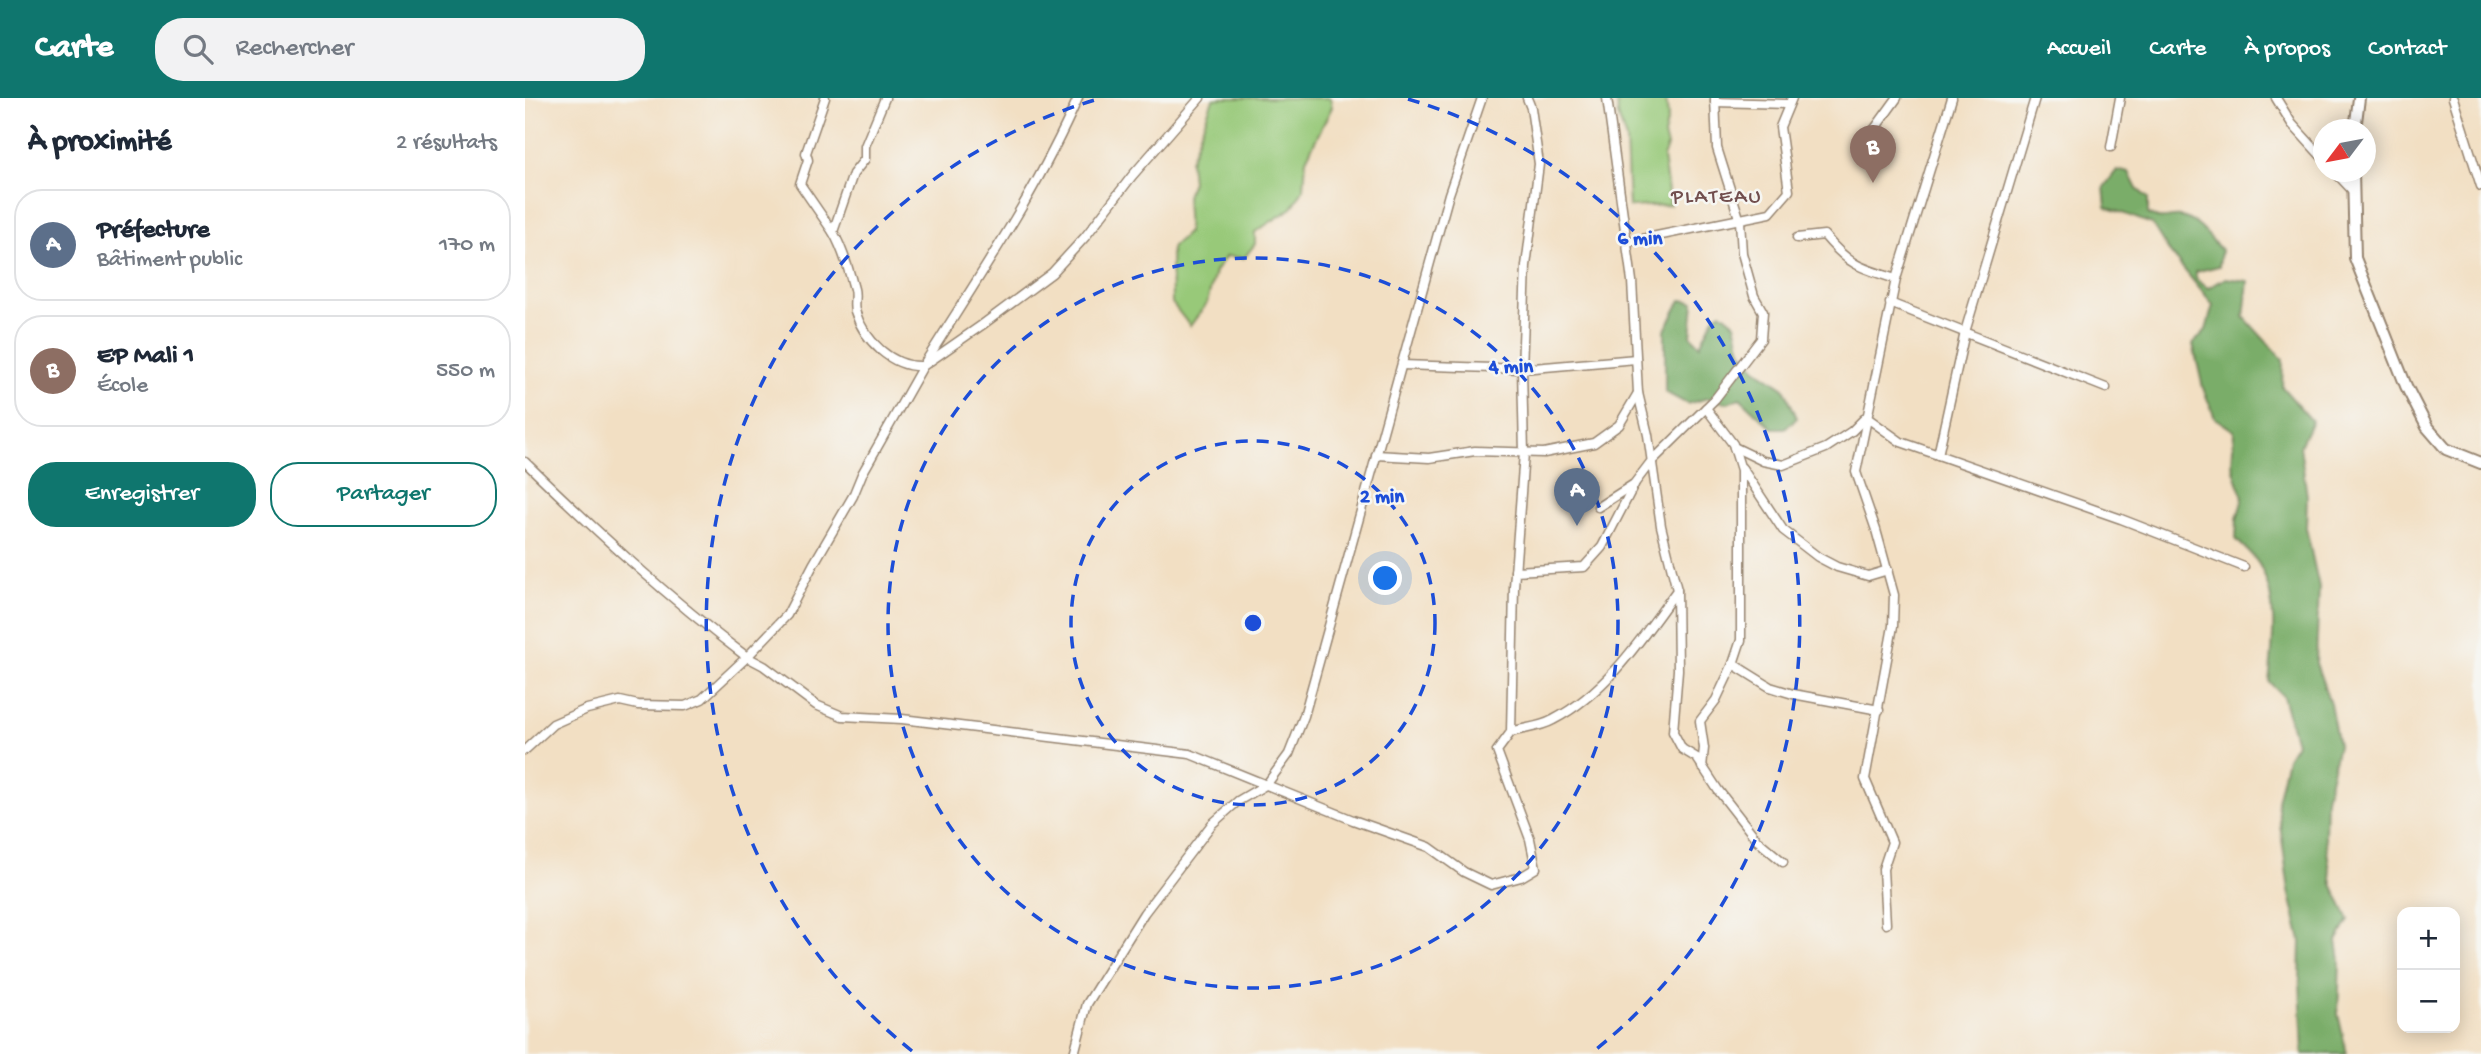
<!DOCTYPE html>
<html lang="fr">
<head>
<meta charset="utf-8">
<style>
	:root { --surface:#fff; --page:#f2f2f3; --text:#1f2937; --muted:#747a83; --line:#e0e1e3; --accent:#0f766e }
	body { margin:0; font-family:"Gochi Hand",sans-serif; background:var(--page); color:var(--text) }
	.controls { position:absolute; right:21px; bottom:21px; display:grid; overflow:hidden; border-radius:14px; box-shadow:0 4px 18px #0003 }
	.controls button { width:63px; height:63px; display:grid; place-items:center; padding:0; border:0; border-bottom:2px solid var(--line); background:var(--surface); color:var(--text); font:35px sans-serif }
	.compass { position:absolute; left:1788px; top:21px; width:63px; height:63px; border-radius:50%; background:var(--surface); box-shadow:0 4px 18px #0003; rotate:238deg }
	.you { position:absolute; left:861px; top:481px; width:24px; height:24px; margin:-18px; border:5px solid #fff; border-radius:50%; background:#1a73e8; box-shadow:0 0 0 10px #1a73e833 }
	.badge { display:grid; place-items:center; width:46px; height:46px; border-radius:50%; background:var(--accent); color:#fff; font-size:23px; font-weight:700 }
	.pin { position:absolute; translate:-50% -58px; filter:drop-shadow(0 2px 4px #0008) }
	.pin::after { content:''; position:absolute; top:37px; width:24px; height:21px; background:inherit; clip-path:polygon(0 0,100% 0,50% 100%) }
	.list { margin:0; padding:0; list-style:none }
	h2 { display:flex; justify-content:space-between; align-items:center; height:91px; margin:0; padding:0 28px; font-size:30px }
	h2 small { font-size:23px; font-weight:400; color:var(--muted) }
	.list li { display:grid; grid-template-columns:46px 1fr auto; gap:21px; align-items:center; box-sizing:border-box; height:112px; margin:0 14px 14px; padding:0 14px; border:2px solid var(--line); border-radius:28px }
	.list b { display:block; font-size:26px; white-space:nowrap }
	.list p { margin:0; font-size:23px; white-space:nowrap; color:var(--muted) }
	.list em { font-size:23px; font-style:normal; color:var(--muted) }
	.actions { display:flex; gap:14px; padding:21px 28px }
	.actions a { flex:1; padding:16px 0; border:2px solid var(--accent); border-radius:28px; text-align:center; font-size:24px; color:var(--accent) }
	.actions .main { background:var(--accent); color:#fff }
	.icon { flex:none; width:38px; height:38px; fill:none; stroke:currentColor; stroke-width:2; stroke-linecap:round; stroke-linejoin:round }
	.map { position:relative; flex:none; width:1956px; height:956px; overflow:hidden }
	header { display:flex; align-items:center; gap:42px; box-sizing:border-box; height:98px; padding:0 35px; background:var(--accent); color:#fff }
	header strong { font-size:33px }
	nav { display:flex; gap:38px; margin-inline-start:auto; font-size:24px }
	.search { width:490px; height:63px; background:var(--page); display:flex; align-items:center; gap:18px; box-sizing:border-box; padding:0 24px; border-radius:28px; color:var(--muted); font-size:26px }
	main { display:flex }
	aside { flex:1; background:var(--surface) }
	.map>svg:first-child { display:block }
	.green { fill:#98c979; stroke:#6a7a4c; stroke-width:2 }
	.forest { fill:#7aad69; stroke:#5a6c44; stroke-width:2 }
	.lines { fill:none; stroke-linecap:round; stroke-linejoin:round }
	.street-casing { stroke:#968470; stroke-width:11 }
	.secondary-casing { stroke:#968470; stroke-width:14 }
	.street { stroke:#fff; stroke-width:8 }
	.secondary { stroke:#fff; stroke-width:10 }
	.ring { fill:none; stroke:#1d4ed8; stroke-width:3.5; stroke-dasharray:12 9 }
	.labels { text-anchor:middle; stroke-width:5; stroke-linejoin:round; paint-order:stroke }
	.neighbourhood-label { font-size:21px; letter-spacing:2px; fill:#714e4e; stroke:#f6f6f2 }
	.centre { fill:#1d4ed8; stroke:#f6f6f2; stroke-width:3.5 }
	.ring-label { font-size:21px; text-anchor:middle; font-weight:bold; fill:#1d4ed8; stroke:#f6f6f2; stroke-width:5; stroke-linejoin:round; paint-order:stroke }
</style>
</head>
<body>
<header>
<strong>Carte</strong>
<div class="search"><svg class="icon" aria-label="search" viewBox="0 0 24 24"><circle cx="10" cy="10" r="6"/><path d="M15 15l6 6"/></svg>Rechercher</div>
<nav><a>Accueil</a><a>Carte</a><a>À propos</a><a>Contact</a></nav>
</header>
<main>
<aside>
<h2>À proximité<small>2 résultats</small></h2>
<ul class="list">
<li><span class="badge" style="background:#5c6f8a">A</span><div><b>Préfecture</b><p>Bâtiment public</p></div><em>170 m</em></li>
<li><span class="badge" style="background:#8d6e63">B</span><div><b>EP Mali 1</b><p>École</p></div><em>550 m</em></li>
</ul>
<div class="actions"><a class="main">Enregistrer</a><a>Partager</a></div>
</aside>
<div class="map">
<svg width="1956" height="956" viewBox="0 0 1956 956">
	<rect width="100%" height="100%" fill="#f6f6f2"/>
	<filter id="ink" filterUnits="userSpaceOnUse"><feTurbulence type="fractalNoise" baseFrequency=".0143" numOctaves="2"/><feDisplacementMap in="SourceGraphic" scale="14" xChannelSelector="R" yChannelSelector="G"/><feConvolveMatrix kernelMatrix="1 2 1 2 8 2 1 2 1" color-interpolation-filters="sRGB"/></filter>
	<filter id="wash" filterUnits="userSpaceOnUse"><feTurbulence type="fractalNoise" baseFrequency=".00686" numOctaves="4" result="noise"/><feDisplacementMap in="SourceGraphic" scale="28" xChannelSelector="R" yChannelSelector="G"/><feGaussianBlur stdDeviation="1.57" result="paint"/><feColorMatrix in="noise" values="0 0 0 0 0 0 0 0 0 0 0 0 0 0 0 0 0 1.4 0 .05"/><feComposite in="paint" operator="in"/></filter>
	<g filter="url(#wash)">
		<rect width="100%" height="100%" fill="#f2dfc3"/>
		<g class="green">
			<path d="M 696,0 L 805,0 L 807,9 L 781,61 L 779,90 L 767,110 L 730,134 L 730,146 L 719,160 L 701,158 L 690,174 L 682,205 L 665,228 L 647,205 L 646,150 L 663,134 L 661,98 L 667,84 L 665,63 L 688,1 Z"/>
			<path d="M 1092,0 L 1141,0 L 1143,19 L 1139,38 L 1142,48 L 1138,60 L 1145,107 L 1104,109 L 1101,42 L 1093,17 Z"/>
		</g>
		<g class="forest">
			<path d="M 1592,72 L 1604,75 L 1612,91 L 1623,100 L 1623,116 C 1640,125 1641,117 1656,119 C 1673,122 1685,140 1696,152 L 1694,168 L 1670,174 L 1672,182 L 1683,190 L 1701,180 L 1723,183 L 1719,219 L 1758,262 L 1757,289 L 1787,323 L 1775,348 L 1782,398 L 1781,430 L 1794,489 L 1791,565 L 1805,605 L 1813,647 L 1801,700 L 1800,739 L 1807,786 L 1824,822 L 1812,843 L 1815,862 L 1813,916 L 1822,956 L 1778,956 L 1775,884 L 1776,843 L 1764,793 L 1752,703 L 1762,660 L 1771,645 L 1758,598 L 1744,584 C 1748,545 1754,506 1736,470 C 1731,459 1719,450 1711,441 L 1712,421 L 1718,399 L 1707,366 L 1709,333 L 1690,320 L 1678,290 L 1668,246 L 1681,232 L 1688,207 L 1643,152 L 1627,126 L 1581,109 L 1579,89 Z"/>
			<path d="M 1156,202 L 1169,204 L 1166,238 L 1175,247 L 1189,219 L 1196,214 L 1210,225 L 1216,252 L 1231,271 L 1259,290 L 1272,320 L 1260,330 L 1247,330 L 1215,300 L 1203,305 L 1183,300 L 1162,306 L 1140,294 L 1140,232 Z"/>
		</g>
	</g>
	<g filter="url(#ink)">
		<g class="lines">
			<g class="street-casing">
				<g id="street">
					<path d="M 300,0 L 281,55 L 283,62 L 275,86 L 308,134"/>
					<path d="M 360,0 L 340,48 L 340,61 L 328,76 L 308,134 C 318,151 324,172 329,191 C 331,198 328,206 330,213 C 339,242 367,270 398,268 C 452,181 512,94 553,0"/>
					<path d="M 675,0 L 607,78 L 560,139 L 527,175 L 457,227 L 398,268 L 337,376 L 328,398 L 288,467 L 262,517 L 222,559 L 239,568 L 291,607 L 317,618 L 377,621 L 665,656 L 828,722 L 904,749 L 939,774 L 966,787 L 996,779 L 1011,770 L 1005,741 L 972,653 L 986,634 C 999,630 1016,629 1028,622 C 1082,594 1117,540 1152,492 L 1136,428 L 1123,337 L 1113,295 L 1107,183 L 1082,0"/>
					<path d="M 1751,0 L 1767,26 L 1798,60"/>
					<path d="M 1928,0 L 1956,88"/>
					<path d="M 1190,4 L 1263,6"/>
					<path d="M 1341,43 L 1372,0"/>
					<path d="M 1586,49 L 1595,0"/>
					<path d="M 1810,74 L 1827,92"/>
					<path d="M 1272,140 L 1299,137 C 1324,167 1335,170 1371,181"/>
					<path d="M 1102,144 L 1245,115 L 1264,93 L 1255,29 L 1267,0"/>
					<path d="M 1365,205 L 1581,290"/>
					<path d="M 877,267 L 997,271 L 1111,261"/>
					<path d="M 1209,349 L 1238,363 L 1258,367 L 1301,350 L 1327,333 L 1341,319 L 1376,344 L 1596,421 L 1719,469"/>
					<path d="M 851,357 L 904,360 L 950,353 L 1019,355 L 1069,345 L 1094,327 L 1113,295"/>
					<path d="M 1413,357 L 1440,234 L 1510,0"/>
					<path d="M 0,364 C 71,433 143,500 222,559 L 177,601 L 160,608 L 113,607 L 95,603 L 62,611 L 28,626 L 0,652"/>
					<path d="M 1217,370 L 1258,432 L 1293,459 L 1312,469 L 1343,478 L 1363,472"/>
					<path d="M 1073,409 L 1109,386 L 1125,365 L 1190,301 L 1236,241 L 1238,214 L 1229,198 L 1217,155 L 1215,123 L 1192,50 L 1190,0"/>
					<path d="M 990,473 L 1059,469 L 1077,449 L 1109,387"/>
					<path d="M 1152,492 L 1153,572 L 1148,634 L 1157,651 L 1172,660 L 1193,692 L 1232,742 L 1258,764"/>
					<path d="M 1208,566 L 1245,589 L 1268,596 L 1354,612"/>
					<path d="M 986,634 L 989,489 L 999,355 L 997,271 L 1001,168 L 1014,66 L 1006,10 L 1002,0"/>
					<path d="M 1177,669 L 1179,650 L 1175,623 L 1191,602 L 1208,566 L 1216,542 L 1216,372 L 1208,346 L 1181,310"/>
					<path d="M 1361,826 L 1358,771 L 1367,744 L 1340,681 L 1368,528 L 1369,497 L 1351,432 L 1331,374 L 1371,181 L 1427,0"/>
					<path d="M 549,956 L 562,906 L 619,815 L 687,726 L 713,703 L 742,686 L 764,656 L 779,618 L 924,96 L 957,0"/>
				</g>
			</g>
			<g class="secondary-casing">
				<g id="secondary">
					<path d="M 1830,32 L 1834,0"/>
					<path d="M 1828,74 L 1830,160 L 1881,288 L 1902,329 L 1921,351 L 1956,365"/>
				</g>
			</g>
			<use href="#street" class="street"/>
			<use href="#secondary" class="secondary"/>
		</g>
	</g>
	<g class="ring">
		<circle cx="728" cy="525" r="182"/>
		<circle cx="728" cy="525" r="365"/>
		<path d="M387 953A547 547 0 0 1 573 1M883 1A547 547 0 0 1 1069 953"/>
	</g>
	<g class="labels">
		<g class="neighbourhood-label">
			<text x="1192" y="104">PLATEAU</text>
		</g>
	</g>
	<circle cx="728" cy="525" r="10" class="centre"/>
	<g class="ring-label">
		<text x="1115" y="146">6 min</text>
		<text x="986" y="274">4 min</text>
		<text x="857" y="404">2 min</text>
	</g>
</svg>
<div class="controls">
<button>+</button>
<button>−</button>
</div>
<svg class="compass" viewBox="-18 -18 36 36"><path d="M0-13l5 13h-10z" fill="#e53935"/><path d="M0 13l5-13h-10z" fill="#747a83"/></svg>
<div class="you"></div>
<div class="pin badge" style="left:1052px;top:428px;background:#5c6f8a">A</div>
<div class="pin badge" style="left:1348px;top:85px;background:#8d6e63">B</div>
</div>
</main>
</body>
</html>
